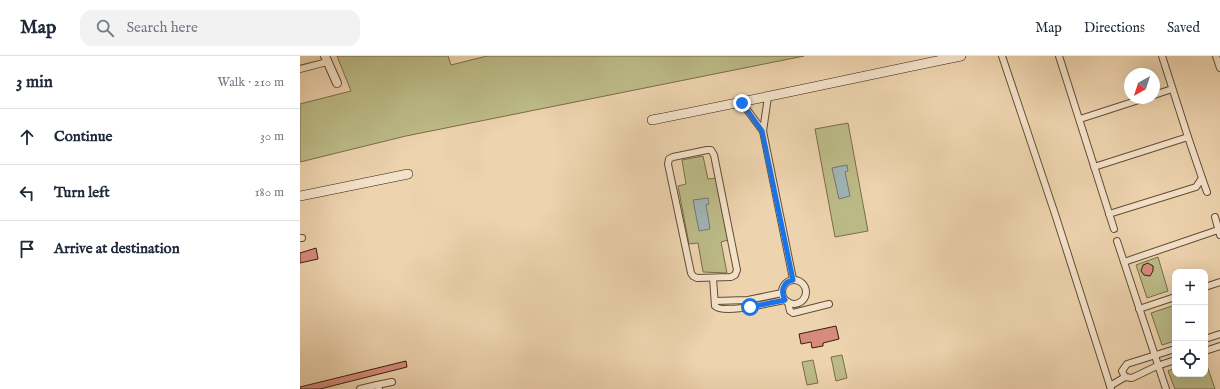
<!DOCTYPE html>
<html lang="en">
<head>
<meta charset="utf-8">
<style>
	:root { --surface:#fff; --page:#f2f2f3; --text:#1f2937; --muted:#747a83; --line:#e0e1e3 }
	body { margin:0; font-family:"IM FELL English",serif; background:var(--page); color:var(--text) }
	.controls { position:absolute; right:12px; bottom:12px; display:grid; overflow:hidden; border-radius:8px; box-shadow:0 4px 16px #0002 }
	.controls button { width:36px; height:36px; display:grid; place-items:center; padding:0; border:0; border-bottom:1px solid var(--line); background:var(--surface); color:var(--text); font:20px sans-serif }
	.compass { position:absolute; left:824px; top:12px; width:36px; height:36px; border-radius:50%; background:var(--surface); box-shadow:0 4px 16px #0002; rotate:219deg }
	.stop { position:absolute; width:12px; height:12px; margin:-9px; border:3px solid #1a73e8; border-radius:50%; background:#fff }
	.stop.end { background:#1a73e8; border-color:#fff; box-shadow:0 1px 4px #0008 }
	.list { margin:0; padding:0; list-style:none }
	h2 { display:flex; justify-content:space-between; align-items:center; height:52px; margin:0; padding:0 16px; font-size:17px }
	h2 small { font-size:13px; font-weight:400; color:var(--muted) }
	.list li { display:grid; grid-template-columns:26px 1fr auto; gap:12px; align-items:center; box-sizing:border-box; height:56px; padding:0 16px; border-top:1px solid var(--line) }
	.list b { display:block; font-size:15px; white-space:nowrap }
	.list em { font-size:13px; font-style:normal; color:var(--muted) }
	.icon { flex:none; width:22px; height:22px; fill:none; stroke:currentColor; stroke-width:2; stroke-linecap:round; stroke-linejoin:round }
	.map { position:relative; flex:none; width:920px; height:333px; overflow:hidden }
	header { display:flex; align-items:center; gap:24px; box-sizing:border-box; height:56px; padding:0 20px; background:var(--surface); border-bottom:1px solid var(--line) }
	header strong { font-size:19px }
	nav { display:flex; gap:22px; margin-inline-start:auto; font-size:14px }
	.search { width:280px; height:36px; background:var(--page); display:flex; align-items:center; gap:10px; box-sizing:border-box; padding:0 14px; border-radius:12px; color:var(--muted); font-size:15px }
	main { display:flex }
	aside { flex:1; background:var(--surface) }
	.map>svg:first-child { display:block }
	.green { fill:#bcbb88; stroke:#7a6d48 }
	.water { fill:#9fb4b6; stroke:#757870 }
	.building { fill:#d78a7e; stroke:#371f08 }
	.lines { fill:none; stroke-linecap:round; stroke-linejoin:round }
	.minor-casing { stroke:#644c32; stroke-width:8 }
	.tertiary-casing { stroke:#644c32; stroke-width:10 }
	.secondary-casing { stroke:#371f08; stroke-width:10 }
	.minor { stroke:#f3e2ca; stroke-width:6 }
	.tertiary { stroke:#f3e2ca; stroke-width:8 }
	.secondary { stroke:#f3e2ca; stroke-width:9 }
	.route { stroke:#1a73e8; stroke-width:5 }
</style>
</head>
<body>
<header>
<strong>Map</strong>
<div class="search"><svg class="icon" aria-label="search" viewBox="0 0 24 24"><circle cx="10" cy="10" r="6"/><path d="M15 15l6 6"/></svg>Search here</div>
<nav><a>Map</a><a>Directions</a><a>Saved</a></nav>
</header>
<main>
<aside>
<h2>3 min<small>Walk · 210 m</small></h2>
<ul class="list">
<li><svg class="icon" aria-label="ahead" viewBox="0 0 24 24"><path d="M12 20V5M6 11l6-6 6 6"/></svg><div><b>Continue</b></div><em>30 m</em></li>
<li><svg class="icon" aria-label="left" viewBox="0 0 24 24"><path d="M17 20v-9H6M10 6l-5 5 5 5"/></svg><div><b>Turn left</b></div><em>180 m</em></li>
<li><svg class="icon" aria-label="arrive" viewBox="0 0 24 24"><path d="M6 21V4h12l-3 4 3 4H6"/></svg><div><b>Arrive at destination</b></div></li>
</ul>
</aside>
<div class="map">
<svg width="920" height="333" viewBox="0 0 920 333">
	<rect width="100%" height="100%" fill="#edd3ae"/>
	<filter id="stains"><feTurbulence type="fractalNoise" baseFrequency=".005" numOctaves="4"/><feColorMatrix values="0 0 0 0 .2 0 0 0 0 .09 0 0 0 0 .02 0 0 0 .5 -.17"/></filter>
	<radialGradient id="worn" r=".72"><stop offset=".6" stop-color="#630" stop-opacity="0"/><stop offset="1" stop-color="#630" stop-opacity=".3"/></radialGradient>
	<g class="green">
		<path d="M 37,0 L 148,0 L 151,9 L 187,0 L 504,0 L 106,80 L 0,106 L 0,48 L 51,35 Z"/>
		<path d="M 548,67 L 568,175 L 535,181 L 515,73 Z"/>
		<path d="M 403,100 L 408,123 L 417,122 L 428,184 L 421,186 L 427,217 L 403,216 L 398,187 L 389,188 L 378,130 L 386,128 L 382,104 Z"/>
		<path d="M 858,201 L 868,235 L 847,242 L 836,209 Z"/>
		<path d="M 875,249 L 875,285 L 862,289 L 851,257 Z"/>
		<path d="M 542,299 L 547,322 L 536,325 L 531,301 Z"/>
		<path d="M 513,304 L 518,327 L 507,329 L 502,306 Z"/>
		<path d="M 905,304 L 915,333 L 875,333 L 868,315 L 875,312 L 875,318 L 905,318 Z"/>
	</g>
	<g class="water">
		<path d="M 547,109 L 548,115 L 545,116 L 550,140 L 539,143 L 532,112 Z"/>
		<path d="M 408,142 L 409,148 L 406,149 L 410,173 L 399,175 L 393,144 Z"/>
	</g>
	<g class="building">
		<path d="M 16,192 L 18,203 L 0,207 L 0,197 Z"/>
		<path d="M 848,207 L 853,210 L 853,215 L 850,220 L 844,219 L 841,215 L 843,209 Z"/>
		<path d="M 536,270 L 539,283 L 523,287 L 523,290 L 512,292 L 511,286 L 501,288 L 499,278 Z"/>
		<path d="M 106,305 L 107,311 L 20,333 L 0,333 L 0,331 Z"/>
	</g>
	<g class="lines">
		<g class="minor-casing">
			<g id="minor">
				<path d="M 702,0 L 756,161 L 811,333"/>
				<path d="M 759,0 L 814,173"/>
				<path d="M 916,0 L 920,12"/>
				<path d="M 0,13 L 27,6"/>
				<path d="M 854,39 L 872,33"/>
				<path d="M 468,41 L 463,75 L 493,223"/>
				<path d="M 442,47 L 463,75"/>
				<path d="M 780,63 L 845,42"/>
				<path d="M 407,94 L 411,94 L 414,99 L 437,214 L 435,219 L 431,221 L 397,222 L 393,220 L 391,217 L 368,108 L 369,103 L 373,101 Z"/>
				<path d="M 794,111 L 888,81"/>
				<path d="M 902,122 L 907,136"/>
				<path d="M 809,158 L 896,131 L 902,122 L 888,81 L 862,0"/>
				<path d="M 915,161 L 920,179"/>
				<path d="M 0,182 L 2,182"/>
				<path d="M 817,185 L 866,333"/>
				<path d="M 824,206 L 918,174"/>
				<path d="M 413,222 L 415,250 C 424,259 472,246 485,244"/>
				<circle cx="494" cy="236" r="12"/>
				<path d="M 905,231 L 920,226"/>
				<path d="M 415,245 L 448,244 L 482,237"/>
				<path d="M 488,246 L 490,255 L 493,257 L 529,248"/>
				<path d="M 839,253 L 875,241"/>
				<path d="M 905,283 L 920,278"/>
				<path d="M 905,295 L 920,290"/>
				<path d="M 825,321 L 822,315 L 827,308 L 875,293"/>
				<path d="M 825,321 L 832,322 L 857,310 L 875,304"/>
				<path d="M 77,329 L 92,326"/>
				<path d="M 810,330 L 825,321"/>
				<path d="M 60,333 L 77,329 L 79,333"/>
			</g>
		</g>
		<g class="tertiary-casing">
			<path id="tertiary" d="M 25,0 L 37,27"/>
		</g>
		<g class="secondary-casing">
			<g id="secondary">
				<path d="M 352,64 C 455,44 558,21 661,0"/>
				<path d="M 0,140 L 108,118"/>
			</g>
		</g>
		<use href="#minor" class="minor"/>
		<use href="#tertiary" class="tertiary"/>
		<use href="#secondary" class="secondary"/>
	</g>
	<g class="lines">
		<path class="route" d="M 442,47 L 462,75 L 493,224 C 483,226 480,235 485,244 L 450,251"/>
	</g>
	<rect width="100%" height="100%" filter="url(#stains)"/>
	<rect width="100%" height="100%" fill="url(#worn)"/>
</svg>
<div class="controls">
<button>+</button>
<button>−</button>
<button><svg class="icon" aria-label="locate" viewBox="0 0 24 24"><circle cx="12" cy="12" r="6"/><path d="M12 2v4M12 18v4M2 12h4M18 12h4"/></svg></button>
</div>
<svg class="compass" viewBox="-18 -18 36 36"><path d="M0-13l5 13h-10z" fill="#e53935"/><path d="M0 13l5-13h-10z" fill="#747a83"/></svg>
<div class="stop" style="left:450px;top:251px"></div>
<div class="stop end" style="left:442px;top:47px"></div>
</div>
</main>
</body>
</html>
